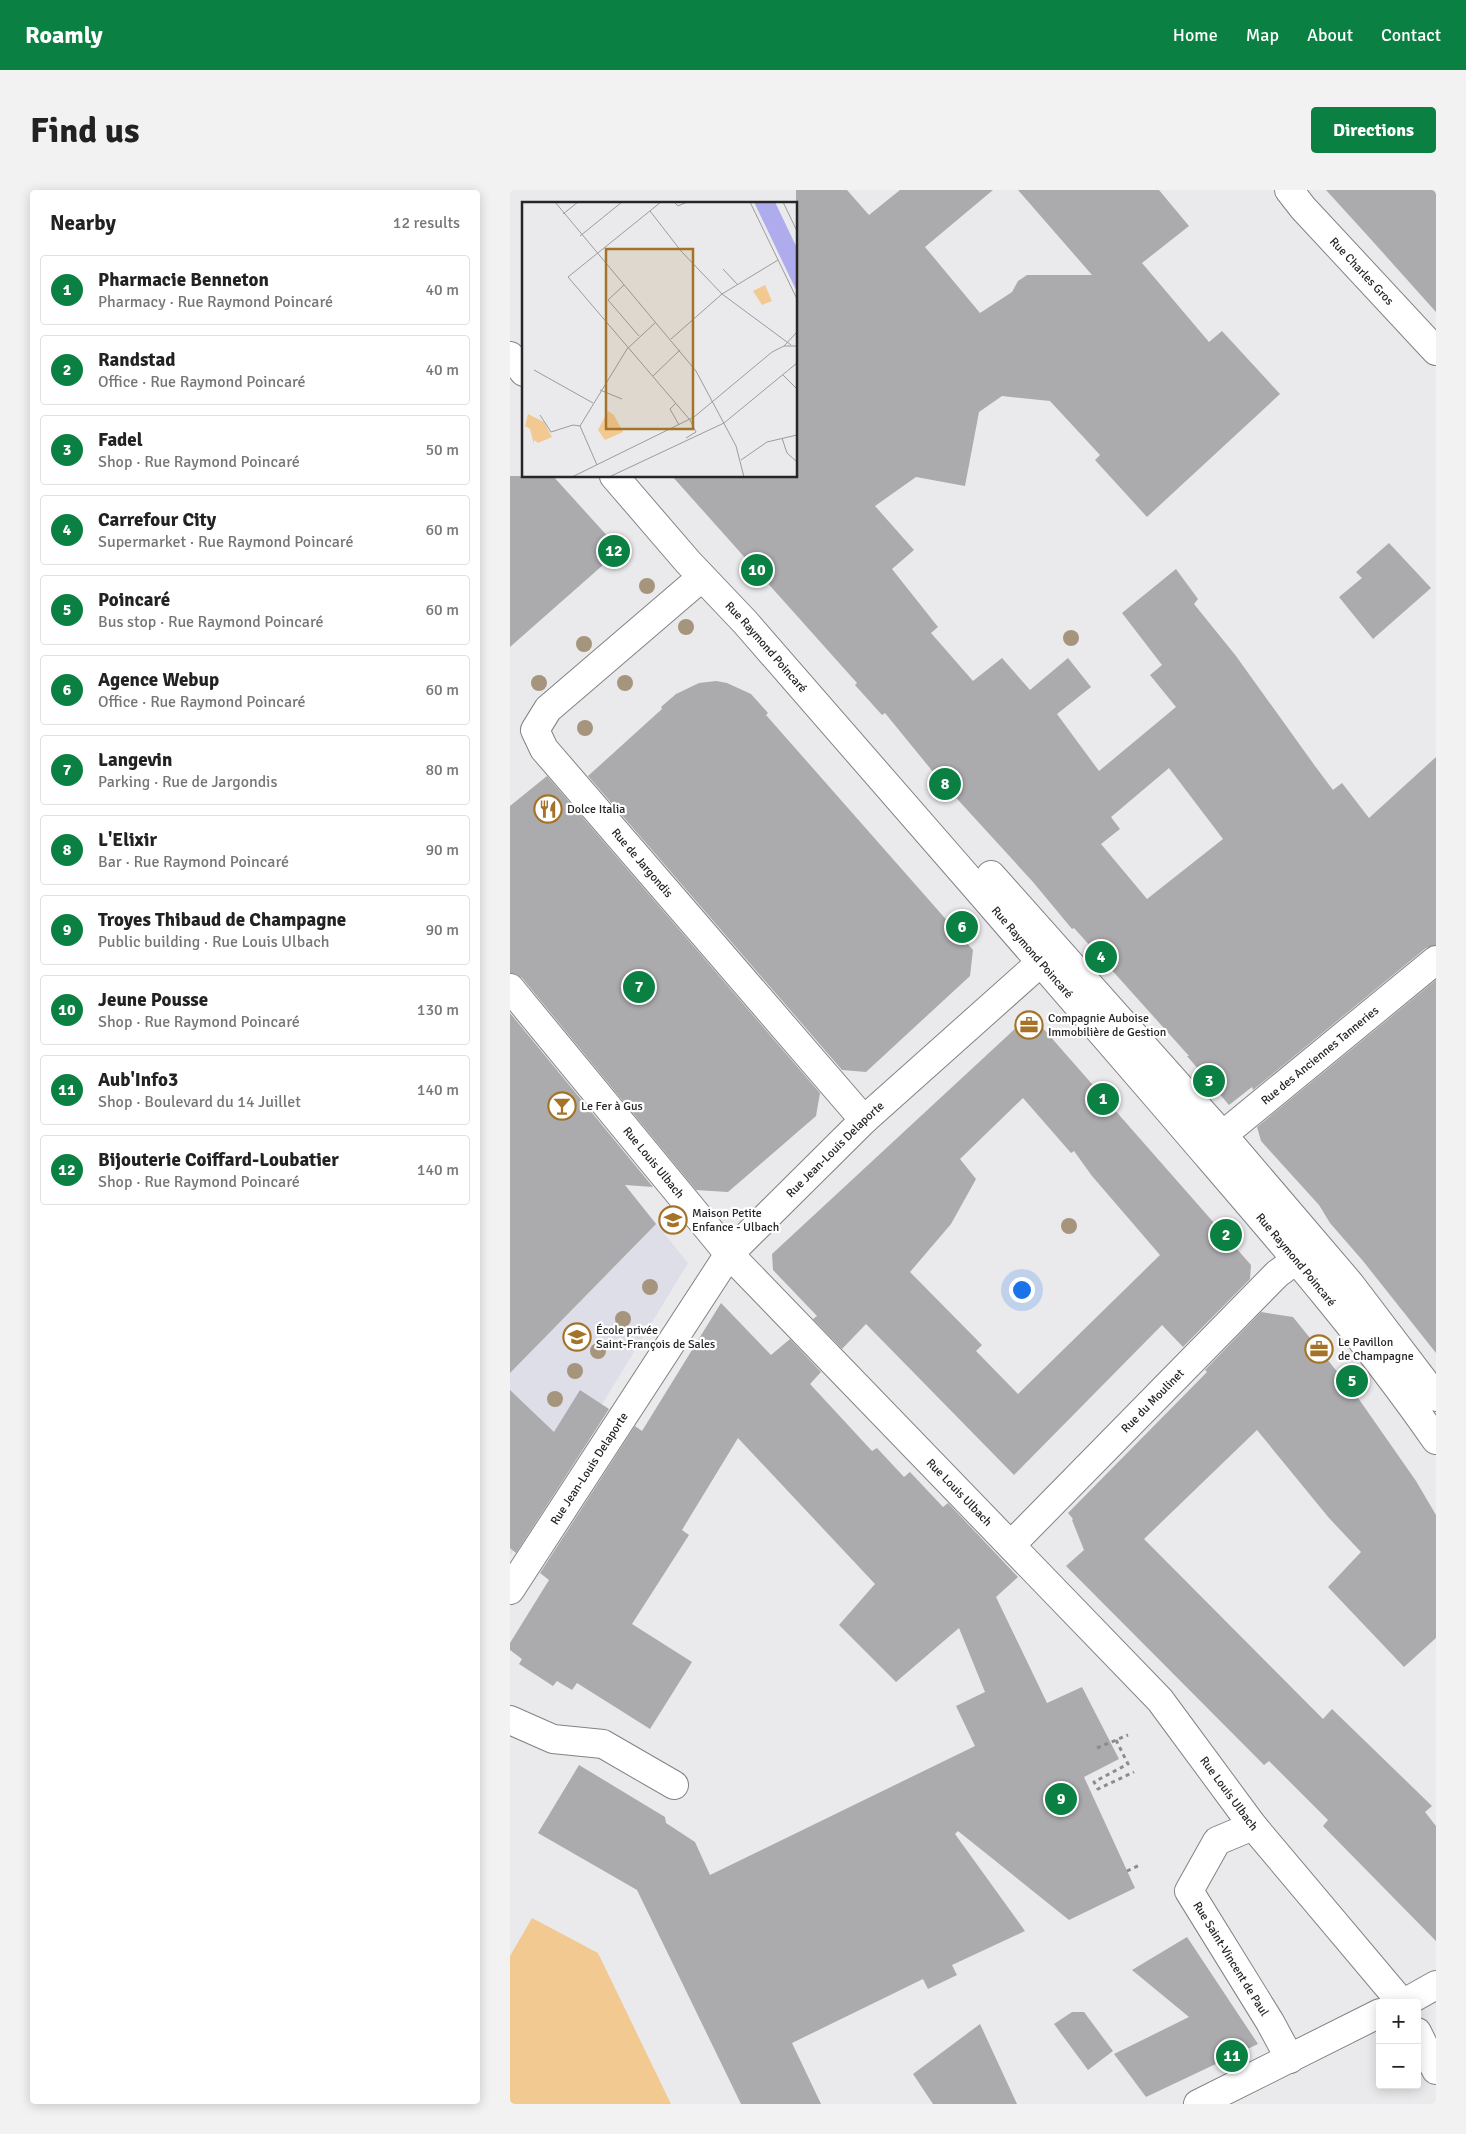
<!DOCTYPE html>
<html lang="en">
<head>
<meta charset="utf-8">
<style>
	:root { --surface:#fff; --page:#f2f2f2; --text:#222; --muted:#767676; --line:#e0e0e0; --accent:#0b8043 }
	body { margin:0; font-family:Signika,sans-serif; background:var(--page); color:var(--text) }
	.controls { position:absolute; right:15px; bottom:15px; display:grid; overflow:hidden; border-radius:5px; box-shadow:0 2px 12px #0003 }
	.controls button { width:45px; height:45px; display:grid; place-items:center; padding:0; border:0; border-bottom:1px solid var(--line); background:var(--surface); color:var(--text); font:25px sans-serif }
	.you { position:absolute; left:511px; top:1099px; width:18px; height:18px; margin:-12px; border:4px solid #fff; border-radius:50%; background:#1a73e8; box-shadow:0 0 0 8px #1a73e833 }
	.badge { display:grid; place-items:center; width:32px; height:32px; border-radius:50%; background:var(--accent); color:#fff; font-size:16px; font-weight:700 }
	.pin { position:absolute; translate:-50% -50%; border:2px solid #fff; box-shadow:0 1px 5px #0006 }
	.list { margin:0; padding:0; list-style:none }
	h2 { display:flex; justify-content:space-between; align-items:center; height:65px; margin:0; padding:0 20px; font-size:21px }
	h2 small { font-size:16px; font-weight:400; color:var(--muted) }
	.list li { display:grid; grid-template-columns:32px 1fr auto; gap:15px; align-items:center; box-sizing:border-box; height:70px; margin:0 10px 10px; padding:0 10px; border:1px solid var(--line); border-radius:5px }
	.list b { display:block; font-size:19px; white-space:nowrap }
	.list p { margin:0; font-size:16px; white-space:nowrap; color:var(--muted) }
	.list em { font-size:16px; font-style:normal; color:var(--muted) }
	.map { position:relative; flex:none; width:926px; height:1914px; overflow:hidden; border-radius:5px }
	header { display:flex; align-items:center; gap:30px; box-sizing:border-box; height:70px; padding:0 25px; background:var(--accent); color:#fff }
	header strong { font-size:24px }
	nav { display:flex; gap:28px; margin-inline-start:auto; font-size:18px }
	.intro { display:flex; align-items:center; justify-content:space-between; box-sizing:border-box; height:120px; padding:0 30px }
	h1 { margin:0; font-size:35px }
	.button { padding:12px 22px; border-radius:5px; background:var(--accent); color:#fff; font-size:18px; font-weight:700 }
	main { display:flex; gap:30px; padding:0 30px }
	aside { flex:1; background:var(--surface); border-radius:5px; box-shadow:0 2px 12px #0003 }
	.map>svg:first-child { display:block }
	.built { fill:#dedee8 }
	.green { fill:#f3c992 }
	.building { fill:#ababae; fill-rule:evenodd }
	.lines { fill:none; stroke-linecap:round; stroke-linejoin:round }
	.minor-casing { stroke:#838385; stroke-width:30 }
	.major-casing { stroke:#838385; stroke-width:30 }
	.path { stroke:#8c8c8e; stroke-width:3; stroke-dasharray:4 4; stroke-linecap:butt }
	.minor { stroke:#fff; stroke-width:28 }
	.major { stroke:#fff; stroke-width:28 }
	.tree { fill:#a6957d }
	.labels { text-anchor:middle; stroke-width:4.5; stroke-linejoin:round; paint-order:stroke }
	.street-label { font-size:12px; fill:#262627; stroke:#fff }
	.poi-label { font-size:12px; fill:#262627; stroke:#fff; text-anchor:start }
	.inset-road { fill:none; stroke:#9c9c9e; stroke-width:1 }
	.view { fill:#a47328; fill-opacity:0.15; stroke:#a47328; stroke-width:2.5 }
	.inset-edge { fill:none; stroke:#262627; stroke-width:2.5 }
</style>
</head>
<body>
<header>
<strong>Roamly</strong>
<nav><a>Home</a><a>Map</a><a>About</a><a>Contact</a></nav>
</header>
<div class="intro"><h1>Find us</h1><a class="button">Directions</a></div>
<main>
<aside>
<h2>Nearby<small>12 results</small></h2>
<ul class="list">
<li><span class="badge">1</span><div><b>Pharmacie Benneton</b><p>Pharmacy · Rue Raymond Poincaré</p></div><em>40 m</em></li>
<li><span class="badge">2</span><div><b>Randstad</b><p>Office · Rue Raymond Poincaré</p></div><em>40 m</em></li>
<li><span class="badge">3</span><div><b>Fadel</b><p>Shop · Rue Raymond Poincaré</p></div><em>50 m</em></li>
<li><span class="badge">4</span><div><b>Carrefour City</b><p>Supermarket · Rue Raymond Poincaré</p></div><em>60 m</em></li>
<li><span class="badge">5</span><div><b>Poincaré</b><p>Bus stop · Rue Raymond Poincaré</p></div><em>60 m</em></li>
<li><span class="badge">6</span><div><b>Agence Webup</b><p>Office · Rue Raymond Poincaré</p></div><em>60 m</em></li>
<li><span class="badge">7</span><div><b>Langevin</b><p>Parking · Rue de Jargondis</p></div><em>80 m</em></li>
<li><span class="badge">8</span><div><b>L'Elixir</b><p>Bar · Rue Raymond Poincaré</p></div><em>90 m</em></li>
<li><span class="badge">9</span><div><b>Troyes Thibaud de Champagne</b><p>Public building · Rue Louis Ulbach</p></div><em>90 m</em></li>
<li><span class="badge">10</span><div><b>Jeune Pousse</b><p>Shop · Rue Raymond Poincaré</p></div><em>130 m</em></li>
<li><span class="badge">11</span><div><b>Aub'Info3</b><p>Shop · Boulevard du 14 Juillet</p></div><em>140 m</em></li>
<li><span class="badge">12</span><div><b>Bijouterie Coiffard-Loubatier</b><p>Shop · Rue Raymond Poincaré</p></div><em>140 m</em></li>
</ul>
</aside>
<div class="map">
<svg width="926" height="1914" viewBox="0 0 926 1914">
	<rect width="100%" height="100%" fill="#eaeaed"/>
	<path class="built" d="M 119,1000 L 178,1073 L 0,1366 L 0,1079 Z"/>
	<path class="green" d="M 22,1728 L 88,1763 L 161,1914 L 0,1914 L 0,1766 Z"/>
	<g class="building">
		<path d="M 286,0 L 337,0 L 359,25 L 390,0 L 483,0 L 415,57 L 470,123 L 502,102 L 508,91 L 517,85 L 582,85 L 508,0 L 649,0 L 679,36 L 632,73 L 699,152 L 712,141 L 770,204 L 637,327 L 585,270 L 590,265 L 540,211 L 492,206 L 469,222 L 455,296 L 406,287 L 365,316 L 404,360 L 382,379 L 428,437 L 421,443 L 463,491 L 492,468 L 520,500 L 558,468 L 581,497 L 547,524 L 589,581 L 666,517 L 640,485 L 652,475 L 612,423 L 666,379 L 688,409 L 684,414 L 726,466 L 805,576 L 823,600 L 832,593 L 859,628 L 926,567 L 926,755 L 916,758 L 743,900 L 742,897 L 719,915 L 677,866 L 679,866 L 564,738 L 562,739 L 523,692 L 428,588 L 375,523 L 372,525 L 345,495 L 347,493 L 162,286 L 286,286 ZM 659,578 L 713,649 L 637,709 L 591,654 L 610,639 L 601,627 Z"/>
		<path d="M 816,0 L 926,0 L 926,122 L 857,45 Z"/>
		<path d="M 0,286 L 43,286 L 110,360 L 0,457 Z"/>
		<path d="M 879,353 L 921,398 L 863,449 L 829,407 L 852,388 L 846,382 Z"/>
		<path d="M 206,491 L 217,493 L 241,504 L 258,523 L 256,525 L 463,760 L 460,786 L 356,882 L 332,880 L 78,586 L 152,519 L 151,517 L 166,504 L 189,493 Z"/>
		<path d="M 37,586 L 310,903 L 306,926 L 218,1002 L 186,1000 L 12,788 L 6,784 L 0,783 L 0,616 Z"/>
		<path d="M 926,790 L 926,1163 L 853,1071 L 820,1033 L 809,1015 L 751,951 L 747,937 Z"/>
		<path d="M 0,823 L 143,997 L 115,995 L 146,1034 L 0,1183 Z"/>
		<path d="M 509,835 L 531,836 L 741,1075 L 740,1089 L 673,1157 L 652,1135 L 504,1285 L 356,1134 L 332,1159 L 303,1129 L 307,1126 L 263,1080 L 262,1064 ZM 513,908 L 561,963 L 564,961 L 582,986 L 650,1065 L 508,1204 L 466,1161 L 472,1155 L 400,1082 L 441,1034 L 466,989 L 450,969 Z"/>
		<path d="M 211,1113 L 261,1165 L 280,1149 L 311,1182 L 300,1194 L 362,1261 L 367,1258 L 394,1287 L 400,1282 L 433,1317 L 438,1313 L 508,1387 L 486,1407 L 537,1513 L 572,1497 L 609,1569 L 574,1587 L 625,1698 L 559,1730 L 448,1641 L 445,1644 L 515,1741 L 442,1775 L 447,1785 L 418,1799 L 413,1789 L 282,1853 L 311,1914 L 231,1914 L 127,1700 L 28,1643 L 69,1575 L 155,1627 L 156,1633 L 185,1652 L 200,1685 L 465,1556 L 446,1516 L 475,1502 L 449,1438 L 386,1492 L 329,1435 L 365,1394 L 228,1248 L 172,1340 L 179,1345 L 122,1434 L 182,1472 L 140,1539 L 67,1493 L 62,1500 L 47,1491 L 43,1496 L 9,1474 L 12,1469 L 0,1460 L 0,1453 L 39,1390 L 30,1383 L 125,1236 L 132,1241 Z"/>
		<path d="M 751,1122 L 783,1127 L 846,1205 L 906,1291 L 926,1325 L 926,1448 L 894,1477 L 818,1397 L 851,1362 L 819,1328 L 747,1240 L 634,1349 L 813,1529 L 822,1519 L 922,1616 L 915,1622 L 926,1636 L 926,1751 L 813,1636 L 818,1630 L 759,1571 L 754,1575 L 556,1376 L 574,1360 L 562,1330 L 563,1329 L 558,1323 L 697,1182 L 695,1180 Z"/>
		<path d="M 0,1200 L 44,1242 L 70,1200 L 99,1219 L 6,1363 L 0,1358 Z"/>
		<path d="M 677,1747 L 748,1854 L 636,1907 L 604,1864 L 679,1827 L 622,1780 Z"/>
		<path d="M 562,1822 L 574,1822 L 603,1861 L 578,1880 L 544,1834 Z"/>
		<path d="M 470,1834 L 507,1914 L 423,1914 L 403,1884 Z"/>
	</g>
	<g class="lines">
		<g class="minor-casing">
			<g id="minor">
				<path id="s1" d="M 779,0 L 793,18 L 926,161"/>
				<path d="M 0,166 L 14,182"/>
				<path id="s2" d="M 104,286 L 178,372 L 235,432 C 375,593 516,754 655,916 C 748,1025 844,1132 926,1250"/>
				<path id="s3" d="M 192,387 L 38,519 L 25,540 L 34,559 L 354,930"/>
				<path d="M 481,685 L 724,958 L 840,1094 L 926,1207"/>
				<path id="s4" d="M 0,798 L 219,1064 L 650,1510 L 743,1636 L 892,1813"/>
				<path id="s5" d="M 697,958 L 926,770"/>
				<path id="s6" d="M 501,1355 L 767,1084 L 787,1069"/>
				<path id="s7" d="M 0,1400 L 219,1064 L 354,930 L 531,772"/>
				<path d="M 0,1530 L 43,1549 L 93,1554 L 164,1595"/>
				<path id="s8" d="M 743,1636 L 707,1651 L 679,1701 L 760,1832 L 780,1869"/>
				<path d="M 907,1842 L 926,1880"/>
			</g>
		</g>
		<g class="major-casing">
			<g id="major">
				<path d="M 894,1813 L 926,1795"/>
				<path d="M 688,1914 L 870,1823"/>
			</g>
		</g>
		<g class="path">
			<path d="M 606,1550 L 618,1574 L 584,1592 L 588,1599 L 624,1582"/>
			<path d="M 587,1558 L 618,1545"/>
			<path d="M 617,1681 L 630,1675"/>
		</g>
		<use href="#minor" class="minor"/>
		<use href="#major" class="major"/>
	</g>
	<g class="tree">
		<circle cx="137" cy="396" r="8"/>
		<circle cx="176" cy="437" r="8"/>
		<circle cx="561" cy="448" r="8"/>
		<circle cx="74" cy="454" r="8"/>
		<circle cx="29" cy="493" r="8"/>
		<circle cx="115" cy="493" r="8"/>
		<circle cx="75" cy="538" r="8"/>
		<circle cx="559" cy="1036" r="8"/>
		<circle cx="140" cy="1097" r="8"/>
		<circle cx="113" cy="1129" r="8"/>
		<circle cx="88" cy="1161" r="8"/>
		<circle cx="65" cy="1181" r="8"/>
		<circle cx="45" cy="1209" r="8"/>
	</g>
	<defs>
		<g id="restaurant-ring" transform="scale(1.4375)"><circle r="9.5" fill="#fff" stroke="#a47328" stroke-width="1.5"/><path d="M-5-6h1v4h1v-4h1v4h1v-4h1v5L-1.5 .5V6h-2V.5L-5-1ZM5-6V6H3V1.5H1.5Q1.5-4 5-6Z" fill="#a47328"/></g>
		<g id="office-ring" transform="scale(1.4375)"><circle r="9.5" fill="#fff" stroke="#a47328" stroke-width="1.5"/><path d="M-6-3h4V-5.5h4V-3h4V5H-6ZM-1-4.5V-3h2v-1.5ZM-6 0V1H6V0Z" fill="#a47328"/></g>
		<g id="bar-ring" transform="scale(1.4375)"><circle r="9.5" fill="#fff" stroke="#a47328" stroke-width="1.5"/><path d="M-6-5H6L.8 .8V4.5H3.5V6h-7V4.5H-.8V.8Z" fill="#a47328"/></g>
		<g id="school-ring" transform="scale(1.4375)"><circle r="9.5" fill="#fff" stroke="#a47328" stroke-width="1.5"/><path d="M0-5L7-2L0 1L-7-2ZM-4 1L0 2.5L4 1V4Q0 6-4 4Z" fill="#a47328"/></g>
	</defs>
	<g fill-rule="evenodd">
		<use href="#restaurant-ring" x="38" y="619"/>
		<use href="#office-ring" x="519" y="835"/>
		<use href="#bar-ring" x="52" y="916"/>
		<use href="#school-ring" x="163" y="1030"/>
		<use href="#school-ring" x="67" y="1147"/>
		<use href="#office-ring" x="809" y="1159"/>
	</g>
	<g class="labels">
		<g class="street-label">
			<text dy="4" stroke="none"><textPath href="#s1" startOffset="109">Rue Charles Gros</textPath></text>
			<text dy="4" stroke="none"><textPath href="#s2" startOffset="229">Rue Raymond Poincaré</textPath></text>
			<text dy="4" stroke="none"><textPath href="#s3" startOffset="399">Rue de Jargondis</textPath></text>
			<text dy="4" stroke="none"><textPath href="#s2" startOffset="634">Rue Raymond Poincaré</textPath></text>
			<text dy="4" stroke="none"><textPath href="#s5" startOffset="146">Rue des Anciennes Tanneries</textPath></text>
			<text dy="4" stroke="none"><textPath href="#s7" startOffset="550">Rue Jean-Louis Delaporte</textPath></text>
			<text dy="4" stroke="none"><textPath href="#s4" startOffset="226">Rue Louis Ulbach</textPath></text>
			<text dy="4" stroke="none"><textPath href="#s2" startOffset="1039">Rue Raymond Poincaré</textPath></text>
			<text dy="4" stroke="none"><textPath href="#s6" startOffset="202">Rue du Moulinet</textPath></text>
			<text dy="4" stroke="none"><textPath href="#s7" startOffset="145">Rue Jean-Louis Delaporte</textPath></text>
			<text dy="4" stroke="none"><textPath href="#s4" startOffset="676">Rue Louis Ulbach</textPath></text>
			<text dy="4" stroke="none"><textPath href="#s4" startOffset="1081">Rue Louis Ulbach</textPath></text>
			<text dy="4" stroke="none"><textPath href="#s8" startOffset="176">Rue Saint-Vincent de Paul</textPath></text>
		</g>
		<g class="poi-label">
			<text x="57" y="623">Dolce Italia</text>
			<text x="538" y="832">Compagnie Auboise<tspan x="538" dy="14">Immobilière de Gestion</tspan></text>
			<text x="71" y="920">Le Fer à Gus</text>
			<text x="182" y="1027">Maison Petite<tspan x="182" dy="14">Enfance - Ulbach</tspan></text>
			<text x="86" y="1144">École privée<tspan x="86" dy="14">Saint-François de Sales</tspan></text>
			<text x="828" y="1156">Le Pavillon<tspan x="828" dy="14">de Champagne</tspan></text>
		</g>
	</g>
	<g transform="translate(12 12)">
		<rect width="275" height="275" fill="#eaeaed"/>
		<path d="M 243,83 L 250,99 L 240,103 L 231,89 ZM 86,209 L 92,213 L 101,230 L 83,238 L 76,228 ZM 6,212 L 22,220 L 30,235 L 16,241 L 12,238 L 12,243 L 8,227 L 3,224 Z" fill="#f3c992"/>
		<path d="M 232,0 L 253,0 L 275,46 L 275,90 Z" fill="#afacee"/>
		<path class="inset-road" d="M 33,0 L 174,169 L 214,244 L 222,275M 139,0 L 46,75 L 168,218 L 174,230 L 164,236M 152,0 L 156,4 L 165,0M 228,0 L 275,97M 261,0 L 275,29M 128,9 L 159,49 L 200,92 L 269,143M 41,12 L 56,0M 58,34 L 100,0M 201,67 L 215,82M 102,83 L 86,98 L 117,134M 149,137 L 200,92 L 256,58M 262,144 L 275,130M 12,168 L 71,201M 261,173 L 275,187M 131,174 L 158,148M 78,188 L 100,197M 154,201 L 148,207 L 157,223M 18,213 L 29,230 L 51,223 L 58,224M 58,224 L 105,147 L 134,120M 58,224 L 75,263M 260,236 L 265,251 L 275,260M 219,258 L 245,240 L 275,233M 50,275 L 172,215 L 250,150 L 262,144 L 275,144M 87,275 L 202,221 L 275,161"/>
		<path class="view" d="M 84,47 L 171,47 L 171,227 L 84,227 Z"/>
		<rect width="275" height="275" class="inset-edge"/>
	</g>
</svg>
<div class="controls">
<button>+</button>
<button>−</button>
</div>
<div class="you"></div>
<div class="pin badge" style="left:593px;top:909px">1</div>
<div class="pin badge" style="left:716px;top:1045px">2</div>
<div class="pin badge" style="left:699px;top:891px">3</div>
<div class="pin badge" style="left:591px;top:767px">4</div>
<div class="pin badge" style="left:842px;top:1191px">5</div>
<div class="pin badge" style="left:452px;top:737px">6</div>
<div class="pin badge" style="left:129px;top:797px">7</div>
<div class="pin badge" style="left:435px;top:594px">8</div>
<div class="pin badge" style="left:551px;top:1609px">9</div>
<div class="pin badge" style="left:247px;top:380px">10</div>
<div class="pin badge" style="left:722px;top:1866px">11</div>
<div class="pin badge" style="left:104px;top:361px">12</div>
</div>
</main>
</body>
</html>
